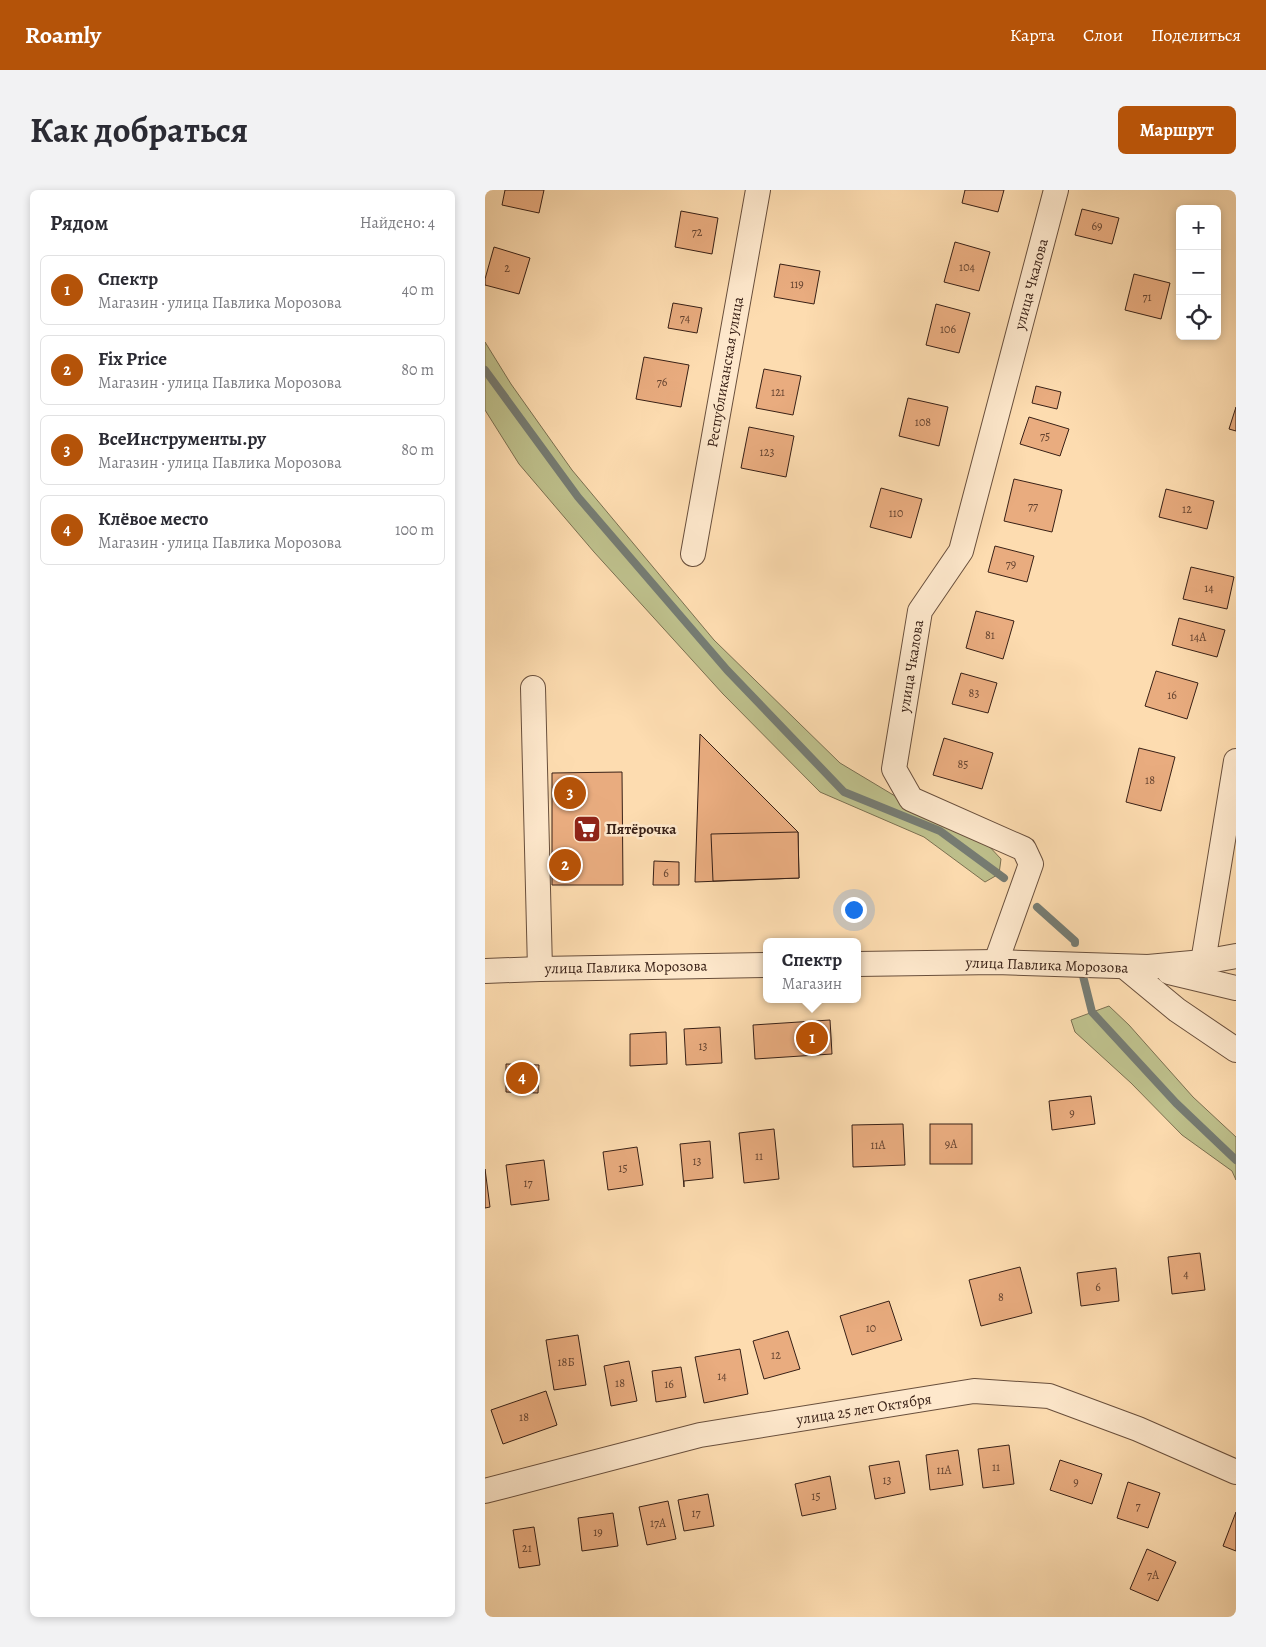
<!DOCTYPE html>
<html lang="ru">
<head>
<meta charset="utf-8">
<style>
	:root { --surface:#fff; --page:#f2f2f3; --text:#2b2b33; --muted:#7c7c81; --line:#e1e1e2; --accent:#b45309 }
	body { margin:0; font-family:Alegreya,serif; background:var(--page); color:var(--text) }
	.controls { position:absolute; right:15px; top:15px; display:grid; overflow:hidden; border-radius:8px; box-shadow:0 2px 8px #0003 }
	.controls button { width:45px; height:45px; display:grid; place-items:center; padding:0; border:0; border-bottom:1px solid var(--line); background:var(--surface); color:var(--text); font:25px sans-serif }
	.you { position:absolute; left:368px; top:719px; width:18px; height:18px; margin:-12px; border:4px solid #fff; border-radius:50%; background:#1a73e8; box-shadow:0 0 0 8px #1a73e833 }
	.badge { display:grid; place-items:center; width:32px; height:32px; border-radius:50%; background:var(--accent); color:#fff; font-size:16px; font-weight:700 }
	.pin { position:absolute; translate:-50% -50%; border:2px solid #fff; box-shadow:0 1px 5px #0006 }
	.popup { position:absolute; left:278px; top:748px; width:98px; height:65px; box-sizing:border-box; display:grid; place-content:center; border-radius:8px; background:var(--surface); filter:drop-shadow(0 1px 4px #0005); font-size:16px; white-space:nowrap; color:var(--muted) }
	.popup b { font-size:19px; color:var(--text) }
	.popup::after { content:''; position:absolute; left:50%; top:100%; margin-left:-10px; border:10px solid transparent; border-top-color:var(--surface) }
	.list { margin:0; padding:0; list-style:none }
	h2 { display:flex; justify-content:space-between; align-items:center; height:65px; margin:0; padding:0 20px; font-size:21px }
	h2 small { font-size:16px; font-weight:400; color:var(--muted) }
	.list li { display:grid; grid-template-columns:32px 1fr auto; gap:15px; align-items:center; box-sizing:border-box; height:70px; margin:0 10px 10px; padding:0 10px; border:1px solid var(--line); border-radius:8px }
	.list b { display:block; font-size:19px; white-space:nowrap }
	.list p { margin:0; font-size:16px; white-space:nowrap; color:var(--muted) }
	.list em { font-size:16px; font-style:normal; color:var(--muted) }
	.icon { flex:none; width:28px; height:28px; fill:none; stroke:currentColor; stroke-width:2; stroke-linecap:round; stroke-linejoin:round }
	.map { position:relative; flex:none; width:751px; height:1427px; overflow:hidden; border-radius:8px }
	header { display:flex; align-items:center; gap:30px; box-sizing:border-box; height:70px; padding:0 25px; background:var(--accent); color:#fff }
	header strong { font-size:24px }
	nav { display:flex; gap:28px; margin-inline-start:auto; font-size:18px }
	.intro { display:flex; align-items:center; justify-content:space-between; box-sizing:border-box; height:120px; padding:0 30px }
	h1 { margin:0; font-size:35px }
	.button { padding:12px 22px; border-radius:8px; background:var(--accent); color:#fff; font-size:18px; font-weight:700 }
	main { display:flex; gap:30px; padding:0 30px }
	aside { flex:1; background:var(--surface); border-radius:8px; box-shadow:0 2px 8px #0003 }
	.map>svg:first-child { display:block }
	.green { fill:#bec08c; stroke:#7b7051 }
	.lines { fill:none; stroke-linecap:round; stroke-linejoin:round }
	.stream { stroke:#767c73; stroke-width:8 }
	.building { fill:#e9ac7f; stroke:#382016 }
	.minor-casing { stroke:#694f3c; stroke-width:26 }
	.minor { stroke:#fee8cc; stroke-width:24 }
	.labels { text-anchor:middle; stroke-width:5; stroke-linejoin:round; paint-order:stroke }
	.number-label { font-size:12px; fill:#644330 }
	.street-label { font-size:15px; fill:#382016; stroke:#fee8cc }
	.poi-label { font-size:15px; font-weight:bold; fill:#382016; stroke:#fee8cc; text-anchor:start }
</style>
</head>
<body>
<header>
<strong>Roamly</strong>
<nav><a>Карта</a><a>Слои</a><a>Поделиться</a></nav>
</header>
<div class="intro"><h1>Как добраться</h1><a class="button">Маршрут</a></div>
<main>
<aside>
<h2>Рядом<small>Найдено: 4</small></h2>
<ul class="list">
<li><span class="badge">1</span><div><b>Спектр</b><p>Магазин · улица Павлика Морозова</p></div><em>40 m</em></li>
<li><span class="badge">2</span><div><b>Fix Price</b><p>Магазин · улица Павлика Морозова</p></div><em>80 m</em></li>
<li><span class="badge">3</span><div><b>ВсеИнструменты.ру</b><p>Магазин · улица Павлика Морозова</p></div><em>80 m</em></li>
<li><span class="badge">4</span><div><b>Клёвое место</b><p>Магазин · улица Павлика Морозова</p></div><em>100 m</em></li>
</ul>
</aside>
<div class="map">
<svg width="751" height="1427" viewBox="0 0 751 1427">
	<rect width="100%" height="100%" fill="#fddcb0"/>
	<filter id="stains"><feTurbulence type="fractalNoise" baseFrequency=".004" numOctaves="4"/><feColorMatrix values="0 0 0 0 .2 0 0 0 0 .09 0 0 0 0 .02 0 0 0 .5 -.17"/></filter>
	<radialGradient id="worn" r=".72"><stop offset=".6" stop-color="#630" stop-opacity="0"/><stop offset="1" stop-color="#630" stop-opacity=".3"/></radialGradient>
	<g class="green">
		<path d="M 0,152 L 26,194 L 87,280 L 229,450 L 355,573 L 425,615 L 502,654 L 516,669 L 514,684 L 500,692 L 439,647 L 335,602 L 238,504 L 109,362 L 34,274 L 0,220 Z"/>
		<path d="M 624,816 L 644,835 L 708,907 L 751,947 L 751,990 L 747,981 L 697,945 L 646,893 L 590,842 L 586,830 Z"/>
	</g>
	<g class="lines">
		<g class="stream">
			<path d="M 0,180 L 93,307 L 242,480 L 359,602 L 455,641 L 519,688"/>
			<path d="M 552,717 L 590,751 L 590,753"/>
			<path d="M 598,786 L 607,822 L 691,913 L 751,970"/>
		</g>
	</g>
	<g class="building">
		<path d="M 20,0 L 59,0 L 54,23 L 17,15 Z"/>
		<path d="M 480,0 L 519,0 L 513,22 L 477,13 Z"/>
		<path d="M 597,19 L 634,28 L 627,54 L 590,45 Z"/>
		<path d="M 196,21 L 233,28 L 227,64 L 190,57 Z"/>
		<path d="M 470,52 L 505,62 L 494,101 L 459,92 Z"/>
		<path d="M 9,57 L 45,68 L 34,104 L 0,95 L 0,89 Z"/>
		<path d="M 295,74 L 335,81 L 329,114 L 289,107 Z"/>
		<path d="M 649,84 L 685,93 L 676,129 L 640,120 Z"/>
		<path d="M 188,113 L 217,118 L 212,143 L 183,138 Z"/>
		<path d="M 451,114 L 485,123 L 474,163 L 441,155 Z"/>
		<path d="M 159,167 L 204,175 L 196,217 L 151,209 Z"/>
		<path d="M 279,179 L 316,186 L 308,225 L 271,218 Z"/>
		<path d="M 551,196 L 576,202 L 572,219 L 547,213 Z"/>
		<path d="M 423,208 L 463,217 L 454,256 L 414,246 Z"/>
		<path d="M 751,217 L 751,241 L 744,239 Z"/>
		<path d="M 544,227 L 584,239 L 575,266 L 535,254 Z"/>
		<path d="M 264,237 L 309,246 L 301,287 L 256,278 Z"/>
		<path d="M 529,289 L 577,300 L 567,342 L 519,331 Z"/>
		<path d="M 396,298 L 437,309 L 426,348 L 385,337 Z"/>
		<path d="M 681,299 L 729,311 L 722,339 L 674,327 Z"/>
		<path d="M 510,356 L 549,366 L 542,392 L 503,382 Z"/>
		<path d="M 706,377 L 749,387 L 742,419 L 698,409 Z"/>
		<path d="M 491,421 L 529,431 L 518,469 L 481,458 Z"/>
		<path d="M 694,428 L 740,440 L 732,467 L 687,455 Z"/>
		<path d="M 671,481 L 713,493 L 702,529 L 660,516 Z"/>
		<path d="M 476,483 L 512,493 L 503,523 L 467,514 Z"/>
		<path d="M 215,544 L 313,642 L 314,688 L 210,692 Z"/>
		<path d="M 459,548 L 508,563 L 497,599 L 448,585 Z"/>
		<path d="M 654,558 L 690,567 L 676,621 L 641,612 Z"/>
		<path d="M 137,582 L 138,695 L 67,695 L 67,583 Z"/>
		<path d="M 313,642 L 314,688 L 228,691 L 226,644 Z"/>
		<path d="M 169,671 L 194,672 L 194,695 L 168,695 Z"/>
		<path d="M 345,830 L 347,864 L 270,869 L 268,835 Z"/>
		<path d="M 235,837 L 237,873 L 201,875 L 199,839 Z"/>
		<path d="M 181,842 L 182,874 L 145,876 L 145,844 Z"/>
		<path d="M 21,874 L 54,875 L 53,903 L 21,902 Z"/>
		<path d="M 606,906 L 610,934 L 567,940 L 564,911 Z"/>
		<path d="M 418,934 L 420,975 L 368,977 L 367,935 Z"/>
		<rect x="445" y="934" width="42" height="40"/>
		<path d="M 289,939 L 294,989 L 259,993 L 254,943 Z"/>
		<path d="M 225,951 L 228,988 L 199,991 L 199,997 L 195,954 Z"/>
		<path d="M 152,957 L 158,995 L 123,1000 L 118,962 Z"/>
		<path d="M 59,970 L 64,1010 L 26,1015 L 21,975 Z"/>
		<path d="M 0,979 L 5,1017 L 0,1018 Z"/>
		<path d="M 715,1063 L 720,1100 L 687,1104 L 683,1067 Z"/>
		<path d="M 535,1077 L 547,1123 L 496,1136 L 484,1090 Z"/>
		<path d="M 631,1078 L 634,1111 L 596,1116 L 592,1083 Z"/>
		<path d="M 404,1111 L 417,1150 L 367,1165 L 355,1126 Z"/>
		<path d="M 303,1141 L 315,1179 L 279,1189 L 268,1151 Z"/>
		<path d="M 93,1145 L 101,1195 L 69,1200 L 61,1150 Z"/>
		<path d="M 255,1159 L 263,1204 L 219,1213 L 210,1167 Z"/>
		<path d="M 144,1171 L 152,1211 L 126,1216 L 119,1176 Z"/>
		<path d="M 196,1177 L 201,1207 L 171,1212 L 167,1181 Z"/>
		<path d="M 61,1201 L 72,1235 L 18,1254 L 6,1220 Z"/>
		<path d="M 524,1255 L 529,1294 L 498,1298 L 493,1259 Z"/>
		<path d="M 473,1260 L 478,1295 L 445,1300 L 441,1265 Z"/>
		<path d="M 575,1270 L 617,1284 L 607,1314 L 565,1300 Z"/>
		<path d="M 414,1271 L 420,1303 L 390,1309 L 384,1276 Z"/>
		<path d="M 345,1286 L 351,1319 L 317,1326 L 310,1294 Z"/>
		<path d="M 643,1292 L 675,1303 L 663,1338 L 632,1328 Z"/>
		<path d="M 223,1304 L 229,1336 L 199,1341 L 193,1310 Z"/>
		<path d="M 183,1311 L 191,1349 L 162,1355 L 154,1317 Z"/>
		<path d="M 751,1322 L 751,1361 L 738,1356 Z"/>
		<path d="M 128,1323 L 133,1356 L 97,1361 L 93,1328 Z"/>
		<path d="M 49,1337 L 55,1375 L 34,1378 L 28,1340 Z"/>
		<path d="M 662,1359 L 691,1372 L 673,1411 L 645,1399 Z"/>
	</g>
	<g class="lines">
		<g class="minor-casing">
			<g id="minor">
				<path d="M 208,364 L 273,0"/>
				<path d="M 48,498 L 55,779"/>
				<path d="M 511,772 L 546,674 L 539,659 L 426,609 L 409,579 L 435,421 L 476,361 L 571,0"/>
				<path d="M 718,772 L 751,571"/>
				<path d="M 372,774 L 511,772 L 663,777 L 718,772 L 751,766"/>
				<path d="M 640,777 L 692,820 L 751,860"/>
				<path d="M 0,781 L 55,779 L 282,775"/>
				<path d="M 684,782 L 751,798"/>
				<path d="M 0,1301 L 215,1245 L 489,1201 L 564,1206 L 653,1239 L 751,1282"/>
			</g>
		</g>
		<use href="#minor" class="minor"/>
	</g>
	<defs>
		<g id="supermarket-square" transform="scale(1.4375)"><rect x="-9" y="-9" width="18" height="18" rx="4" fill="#8f2418" stroke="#fee8cc"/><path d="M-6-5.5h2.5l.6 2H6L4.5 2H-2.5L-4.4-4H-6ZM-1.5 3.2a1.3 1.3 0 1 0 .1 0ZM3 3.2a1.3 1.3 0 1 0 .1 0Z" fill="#fff"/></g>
	</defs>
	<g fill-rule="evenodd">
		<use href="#supermarket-square" x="102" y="639"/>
	</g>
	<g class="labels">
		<g class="number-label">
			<text x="612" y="40">69</text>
			<text x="212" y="46">72</text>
			<text x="482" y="81">104</text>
			<text x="22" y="82">2</text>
			<text x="312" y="98">119</text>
			<text x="662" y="111">71</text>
			<text x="200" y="132">74</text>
			<text x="463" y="143">106</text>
			<text x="177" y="196">76</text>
			<text x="293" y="206">121</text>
			<text x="438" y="236">108</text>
			<text x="560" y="250">75</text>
			<text x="282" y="266">123</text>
			<text x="548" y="320">77</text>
			<text x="702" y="323">12</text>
			<text x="411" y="327">110</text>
			<text x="526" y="378">79</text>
			<text x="724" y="402">14</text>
			<text x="505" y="449">81</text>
			<text x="713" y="451">14А</text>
			<text x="489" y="507">83</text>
			<text x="687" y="509">16</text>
			<text x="478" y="578">85</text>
			<text x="665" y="594">18</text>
			<text x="181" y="687">6</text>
			<text x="218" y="860">13</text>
			<text x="587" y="927">9</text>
			<text x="466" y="958">9А</text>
			<text x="393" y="959">11А</text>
			<text x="274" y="970">11</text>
			<text x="212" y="975">13</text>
			<text x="138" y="982">15</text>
			<text x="43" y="997">17</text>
			<text x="701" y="1088">4</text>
			<text x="613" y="1101">6</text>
			<text x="516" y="1111">8</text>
			<text x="386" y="1142">10</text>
			<text x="291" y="1169">12</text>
			<text x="81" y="1176">18Б</text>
			<text x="237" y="1190">14</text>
			<text x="135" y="1197">18</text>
			<text x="184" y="1198">16</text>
			<text x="39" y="1231">18</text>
			<text x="511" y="1281">11</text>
			<text x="459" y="1284">11А</text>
			<text x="402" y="1294">13</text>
			<text x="591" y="1296">9</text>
			<text x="331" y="1310">15</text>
			<text x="653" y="1320">7</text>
			<text x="211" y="1327">17</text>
			<text x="173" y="1337">17А</text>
			<text x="113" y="1346">19</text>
			<text x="42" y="1362">21</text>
			<text x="668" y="1389">7А</text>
		</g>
		<g class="street-label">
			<text transform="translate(546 94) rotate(-75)" y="5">улица Чкалова</text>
			<text transform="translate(240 182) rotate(-80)" y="5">Республиканская улица</text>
			<text transform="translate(426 476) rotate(-81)" y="5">улица Чкалова</text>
			<text transform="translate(562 775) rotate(2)" y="5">улица Павлика Морозова</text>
			<text transform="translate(141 777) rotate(-1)" y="5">улица Павлика Морозова</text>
			<text transform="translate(379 1219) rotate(-9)" y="5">улица 25 лет Октября</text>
		</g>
		<g class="poi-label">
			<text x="121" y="644">Пятёрочка</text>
		</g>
	</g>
	<rect width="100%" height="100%" filter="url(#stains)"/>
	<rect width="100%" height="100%" fill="url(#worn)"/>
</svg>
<div class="controls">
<button>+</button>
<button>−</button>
<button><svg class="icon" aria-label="locate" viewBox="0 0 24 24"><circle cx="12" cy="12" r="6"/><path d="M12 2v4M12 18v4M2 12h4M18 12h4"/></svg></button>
</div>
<div class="you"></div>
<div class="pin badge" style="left:327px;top:848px">1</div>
<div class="popup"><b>Спектр</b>Магазин</div>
<div class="pin badge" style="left:80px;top:675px">2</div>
<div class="pin badge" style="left:85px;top:603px">3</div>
<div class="pin badge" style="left:37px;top:888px">4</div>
</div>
</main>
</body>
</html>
